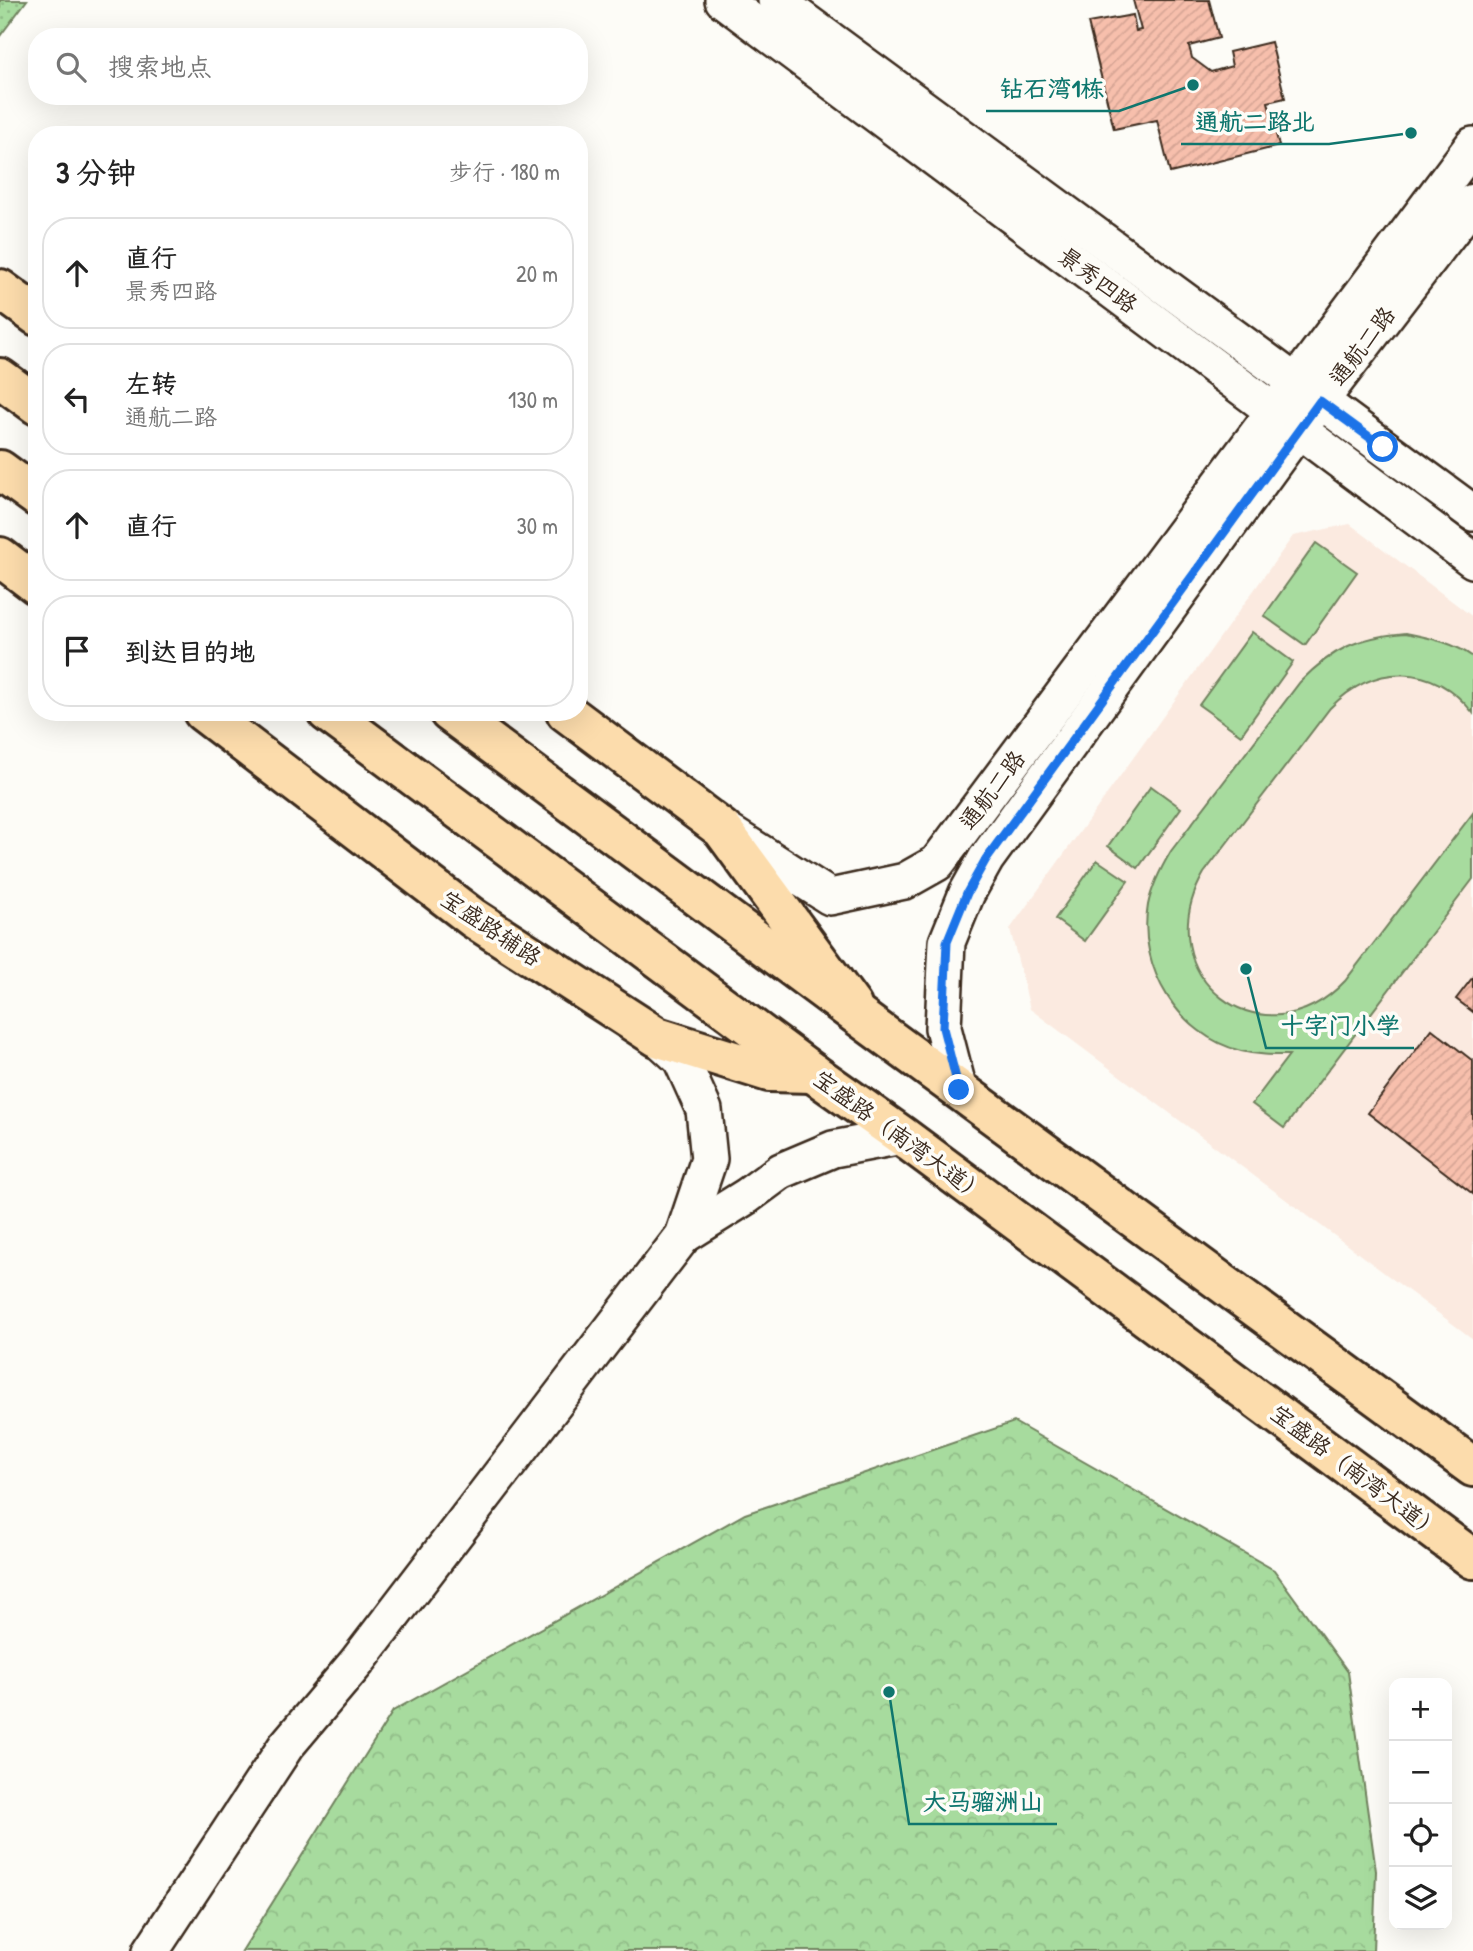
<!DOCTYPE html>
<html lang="zh">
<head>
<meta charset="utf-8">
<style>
	:root { --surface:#fff; --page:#f6f6f6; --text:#222; --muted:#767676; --line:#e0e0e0 }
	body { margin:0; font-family:"Patrick Hand","LXGW WenKai TC",sans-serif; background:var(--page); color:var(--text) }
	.controls { position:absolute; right:21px; bottom:21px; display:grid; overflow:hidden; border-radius:14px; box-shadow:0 7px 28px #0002 }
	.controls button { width:63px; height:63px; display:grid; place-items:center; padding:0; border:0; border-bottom:2px solid var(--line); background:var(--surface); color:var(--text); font:35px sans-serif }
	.stop { position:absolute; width:21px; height:21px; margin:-16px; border:5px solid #1a73e8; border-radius:50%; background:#fff }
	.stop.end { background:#1a73e8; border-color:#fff; box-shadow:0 2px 7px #0008 }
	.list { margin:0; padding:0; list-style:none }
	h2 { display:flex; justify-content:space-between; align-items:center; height:91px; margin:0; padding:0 28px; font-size:30px }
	h2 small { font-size:23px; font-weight:400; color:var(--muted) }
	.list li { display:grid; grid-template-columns:46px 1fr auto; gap:21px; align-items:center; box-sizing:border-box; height:112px; margin:0 14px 14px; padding:0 14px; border:2px solid var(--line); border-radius:28px }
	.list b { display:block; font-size:26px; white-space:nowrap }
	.list p { margin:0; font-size:23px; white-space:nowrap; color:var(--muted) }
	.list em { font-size:23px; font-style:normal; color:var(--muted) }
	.icon { flex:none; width:38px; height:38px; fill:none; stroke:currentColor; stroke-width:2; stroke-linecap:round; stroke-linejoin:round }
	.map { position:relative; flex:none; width:1473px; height:1951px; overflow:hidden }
	.search { position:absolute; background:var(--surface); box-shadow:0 7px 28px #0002; left:28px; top:28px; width:560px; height:77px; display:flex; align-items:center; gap:18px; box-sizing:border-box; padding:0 24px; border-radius:28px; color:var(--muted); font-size:26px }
	.panel { position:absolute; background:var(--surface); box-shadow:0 7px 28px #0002; left:28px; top:126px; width:560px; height:595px; border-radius:28px }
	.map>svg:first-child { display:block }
	.built { fill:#fbeae0 }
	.forest { fill:url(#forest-crowns); stroke:#71825e; stroke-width:2 }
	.park { fill:url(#park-dots); stroke:#71825e; stroke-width:2 }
	.pitch { fill:#a7db9e; stroke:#71825e; stroke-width:2 }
	.building { fill:url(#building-hatch); stroke:#3b2a1e; stroke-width:2 }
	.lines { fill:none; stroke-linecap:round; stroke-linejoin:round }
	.minor-casing { stroke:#3b2a1e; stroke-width:40 }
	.major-casing { stroke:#3b2a1e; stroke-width:44 }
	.highway-casing { stroke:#3b2a1e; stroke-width:44 }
	.minor { stroke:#fdfcf7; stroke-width:35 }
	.major { stroke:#fcdcac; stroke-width:38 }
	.highway { stroke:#fcdcac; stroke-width:38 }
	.route { stroke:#1a73e8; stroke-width:9 }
	.labels { text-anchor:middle; stroke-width:7; stroke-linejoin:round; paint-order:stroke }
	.street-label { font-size:23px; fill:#3b2a1e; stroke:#fdfcf7 }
	.leader { fill:none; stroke:#0f766e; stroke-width:2.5 }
	.callout-dot { fill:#0f766e; stroke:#fdfcf7; stroke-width:2.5 }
	.callout-label { font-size:24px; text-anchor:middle; font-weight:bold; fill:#0f766e; stroke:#fdfcf7; stroke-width:7; stroke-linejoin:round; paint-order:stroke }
</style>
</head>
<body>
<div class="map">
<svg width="1473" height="1951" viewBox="0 0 1473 1951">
	<defs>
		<pattern id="forest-crowns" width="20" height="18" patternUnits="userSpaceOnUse" patternTransform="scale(1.75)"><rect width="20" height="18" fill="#a7db9e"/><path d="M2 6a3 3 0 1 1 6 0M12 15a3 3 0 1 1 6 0" fill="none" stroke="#91bc88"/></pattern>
		<pattern id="park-dots" width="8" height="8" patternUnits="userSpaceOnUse" patternTransform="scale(1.75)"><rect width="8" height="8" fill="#a7db9e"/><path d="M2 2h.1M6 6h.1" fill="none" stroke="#91bc88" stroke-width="1.8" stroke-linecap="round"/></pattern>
		<pattern id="building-hatch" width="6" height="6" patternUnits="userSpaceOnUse" patternTransform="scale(1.75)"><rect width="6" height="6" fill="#f7bfac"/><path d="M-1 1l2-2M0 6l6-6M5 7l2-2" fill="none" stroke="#d5a494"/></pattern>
	</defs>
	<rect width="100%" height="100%" fill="#fdfcf7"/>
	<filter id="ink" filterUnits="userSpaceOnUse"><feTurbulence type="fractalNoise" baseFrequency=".0143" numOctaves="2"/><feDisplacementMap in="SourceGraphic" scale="14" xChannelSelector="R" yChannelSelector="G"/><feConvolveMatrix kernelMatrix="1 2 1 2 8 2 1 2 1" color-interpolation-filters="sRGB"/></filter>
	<g filter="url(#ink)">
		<path class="built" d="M 1350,524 L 1473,617 L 1473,1339 L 1030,1009 L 1010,929 L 1293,536 Z"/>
		<path class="forest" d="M 1014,1422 L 1274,1570 L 1348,1672 L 1376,1871 L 1373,1951 L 242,1951 L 393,1711 L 745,1514 Z"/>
		<path class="park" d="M 0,0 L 27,0 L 0,36 Z"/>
		<g class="pitch">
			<path d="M 1316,543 L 1357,572 L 1305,645 L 1264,616 Z"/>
			<path d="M 1252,632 L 1293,662 L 1241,735 L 1199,705 Z"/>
			<path d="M 1406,633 C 1430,638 1453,642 1473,657 L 1473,713 C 1433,662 1374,663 1330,708 L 1204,873 C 1144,976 1264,1067 1345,981 L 1473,813 L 1473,879 L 1284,1128 L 1252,1104 L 1289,1055 C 1272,1055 1257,1055 1241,1051 C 1179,1036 1137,967 1148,905 C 1152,885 1161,868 1171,851 L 1300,682 C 1333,648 1359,637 1406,633 Z"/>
			<path d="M 1151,786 L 1181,808 L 1138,868 L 1108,846 Z"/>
			<path d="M 1097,860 L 1128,881 L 1085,941 L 1055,919 Z"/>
		</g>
		<g class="building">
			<path d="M 1133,0 L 1209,0 L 1219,38 L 1189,46 L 1192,58 L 1211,72 L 1232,66 L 1229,52 L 1271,42 L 1285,98 L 1268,102 L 1279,146 L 1170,173 L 1157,120 L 1114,129 L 1088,23 L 1133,15 L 1136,31 L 1141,30 Z"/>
			<path d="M 1473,977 L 1473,1012 L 1456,999 Z"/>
			<path d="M 1432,1029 L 1473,1061 L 1473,1194 L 1368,1113 Z"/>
		</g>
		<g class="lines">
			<g class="minor-casing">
				<g id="minor">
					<path d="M 723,0 L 1473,560"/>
					<path d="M 776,0 L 1473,513"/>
					<path d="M 725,830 L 830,897 L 905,881 L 937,863 L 1473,145"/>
					<path d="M 959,1090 L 943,1028 L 947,942 L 967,893 L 986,859 L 1298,430 L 1473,202"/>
					<path d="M 683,1236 L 747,1196 L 781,1171 L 833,1149 L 902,1136"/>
					<path d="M 151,1951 L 286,1746 L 357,1662 L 683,1236 L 709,1159 L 704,1110 L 681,1059 L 657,1037"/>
				</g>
			</g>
			<g class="major-casing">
				<g id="major">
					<path d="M 0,289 L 37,316"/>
					<path d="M 0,557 L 37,585"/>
					<path d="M 203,712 L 473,918 L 657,1037 L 769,1072 L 813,1073"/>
					<path d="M 566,712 L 722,829 L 852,1006"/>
				</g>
			</g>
			<g class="highway-casing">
				<g id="highway">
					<path d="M 0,378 L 37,405"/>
					<path d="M 0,470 L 37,497"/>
					<path d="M 327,712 L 813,1073 L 902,1136 L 1473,1559"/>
					<path d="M 449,712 L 861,1018 L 1473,1467"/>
				</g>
			</g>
			<use href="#minor" class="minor"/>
			<use href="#major" class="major"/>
			<use href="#highway" class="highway"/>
		</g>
	</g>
	<g class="lines" filter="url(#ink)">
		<path class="route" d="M 959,1090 L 943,1028 L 947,942 L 967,893 L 986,859 L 1320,401 L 1383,447"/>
	</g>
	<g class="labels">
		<g class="street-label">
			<text transform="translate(1098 280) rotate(37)" y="8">景秀四路</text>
			<text transform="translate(1362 346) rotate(-53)" y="8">通航二路</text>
			<text transform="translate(992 790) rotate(-53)" y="8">通航二路</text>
			<text transform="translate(491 928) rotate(34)" y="8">宝盛路辅路</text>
			<text transform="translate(900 1136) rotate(36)" y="8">宝盛路（南湾大道）</text>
			<text transform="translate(1356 1472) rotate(37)" y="8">宝盛路（南湾大道）</text>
		</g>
	</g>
	<path class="leader" d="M1193 85L1119 111H986M1411 133L1329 144H1181M1246 969L1266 1048H1414M889 1692L909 1824H1057"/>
	<g class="callout-dot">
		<circle cx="1193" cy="85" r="7"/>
		<circle cx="1411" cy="133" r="7"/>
		<circle cx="1246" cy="969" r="7"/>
		<circle cx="889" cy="1692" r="7"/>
	</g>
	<g class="callout-label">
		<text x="1052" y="97">钻石湾1栋</text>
		<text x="1255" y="130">通航二路北</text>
		<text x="1340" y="1034">十字门小学</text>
		<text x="983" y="1810">大马骝洲山</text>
	</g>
</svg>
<div class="controls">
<button>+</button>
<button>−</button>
<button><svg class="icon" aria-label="locate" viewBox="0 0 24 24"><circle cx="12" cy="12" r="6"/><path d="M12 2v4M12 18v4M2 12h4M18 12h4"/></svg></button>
<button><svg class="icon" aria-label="layers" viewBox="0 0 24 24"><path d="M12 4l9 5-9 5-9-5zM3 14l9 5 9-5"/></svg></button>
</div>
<div class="stop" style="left:1383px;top:447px"></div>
<div class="stop end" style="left:959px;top:1090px"></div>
<div class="search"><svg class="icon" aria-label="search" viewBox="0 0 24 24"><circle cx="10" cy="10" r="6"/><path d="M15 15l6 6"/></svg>搜索地点</div>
<section class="panel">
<h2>3 分钟<small>步行 · 180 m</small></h2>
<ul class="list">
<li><svg class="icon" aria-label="ahead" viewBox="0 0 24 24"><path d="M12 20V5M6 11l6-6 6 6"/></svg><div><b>直行</b><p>景秀四路</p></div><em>20 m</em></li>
<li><svg class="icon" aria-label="left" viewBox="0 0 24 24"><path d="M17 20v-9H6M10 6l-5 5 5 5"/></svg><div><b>左转</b><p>通航二路</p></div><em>130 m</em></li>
<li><svg class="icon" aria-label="ahead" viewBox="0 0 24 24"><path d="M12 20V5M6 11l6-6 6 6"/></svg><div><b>直行</b></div><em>30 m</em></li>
<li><svg class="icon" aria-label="arrive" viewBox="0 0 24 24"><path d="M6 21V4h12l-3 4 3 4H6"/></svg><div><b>到达目的地</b></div></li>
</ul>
</section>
</div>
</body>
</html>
